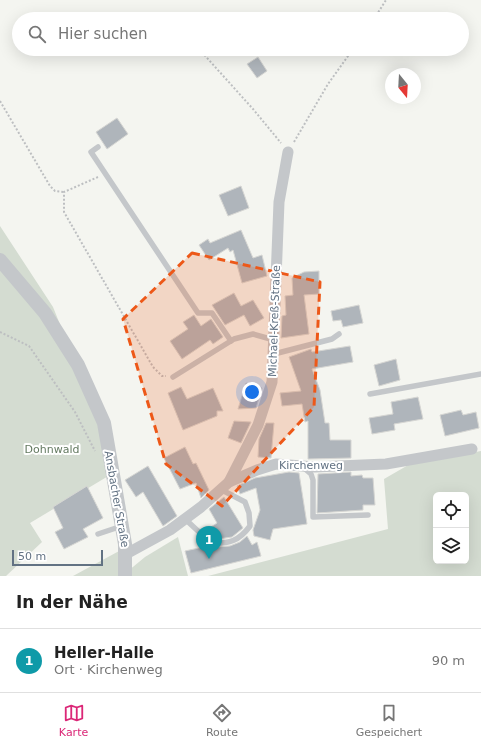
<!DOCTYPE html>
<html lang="de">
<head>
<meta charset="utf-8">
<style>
	:root { --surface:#fff; --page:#f2f2f2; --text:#222; --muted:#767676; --line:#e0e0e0; --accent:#db2777 }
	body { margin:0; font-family:"DejaVu Sans",sans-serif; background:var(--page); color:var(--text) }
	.controls { position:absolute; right:12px; bottom:12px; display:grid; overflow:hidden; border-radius:6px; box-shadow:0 4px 16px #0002 }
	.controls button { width:36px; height:36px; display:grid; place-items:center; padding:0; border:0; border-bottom:1px solid var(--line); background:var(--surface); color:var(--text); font:20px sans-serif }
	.compass { position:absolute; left:385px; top:68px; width:36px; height:36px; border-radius:50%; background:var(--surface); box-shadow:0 4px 16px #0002; rotate:162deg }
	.scale { position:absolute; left:12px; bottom:10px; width:91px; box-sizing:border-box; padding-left:4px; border:2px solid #627283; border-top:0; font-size:11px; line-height:14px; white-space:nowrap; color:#627283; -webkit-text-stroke:3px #fff; paint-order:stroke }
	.you { position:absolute; left:252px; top:392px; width:14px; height:14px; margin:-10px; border:3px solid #fff; border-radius:50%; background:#1a73e8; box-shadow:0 0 0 6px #1a73e833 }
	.badge { display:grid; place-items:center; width:26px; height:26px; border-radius:50%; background:var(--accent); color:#fff; font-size:13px; font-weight:700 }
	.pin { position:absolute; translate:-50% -33px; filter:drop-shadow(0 1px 2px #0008) }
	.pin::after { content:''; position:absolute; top:21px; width:14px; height:12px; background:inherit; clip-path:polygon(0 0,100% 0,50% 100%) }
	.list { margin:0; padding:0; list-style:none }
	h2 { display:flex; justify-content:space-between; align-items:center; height:52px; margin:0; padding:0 16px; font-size:17px }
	h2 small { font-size:13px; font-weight:400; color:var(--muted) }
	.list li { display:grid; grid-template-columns:26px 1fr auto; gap:12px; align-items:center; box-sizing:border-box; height:64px; padding:0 16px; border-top:1px solid var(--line) }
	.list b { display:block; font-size:15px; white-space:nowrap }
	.list p { margin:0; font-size:13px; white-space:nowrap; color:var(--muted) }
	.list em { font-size:13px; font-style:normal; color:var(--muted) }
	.icon { flex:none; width:22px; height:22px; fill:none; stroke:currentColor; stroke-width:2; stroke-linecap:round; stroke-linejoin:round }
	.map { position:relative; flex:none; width:481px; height:576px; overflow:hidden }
	.search { position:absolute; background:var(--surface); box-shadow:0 4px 16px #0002; left:12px; right:12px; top:12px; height:44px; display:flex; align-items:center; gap:10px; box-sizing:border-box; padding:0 14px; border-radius:22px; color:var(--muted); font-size:15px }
	.sheet { height:116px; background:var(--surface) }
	nav { display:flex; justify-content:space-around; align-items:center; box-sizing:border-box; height:56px; border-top:1px solid var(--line); background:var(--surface); font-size:11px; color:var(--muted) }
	nav a { display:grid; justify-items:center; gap:2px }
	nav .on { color:var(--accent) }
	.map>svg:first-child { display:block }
	.green { fill:#d4dcd1; fill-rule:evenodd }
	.building { fill:#afb5bb; stroke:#d6d6d3 }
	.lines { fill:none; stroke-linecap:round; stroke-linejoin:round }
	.path { stroke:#bdbfc1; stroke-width:2; stroke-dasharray:2 2; stroke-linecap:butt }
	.service { stroke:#c4c7ca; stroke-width:5.5 }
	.minor { stroke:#c4c7ca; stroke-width:11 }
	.tertiary { stroke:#c4c7ca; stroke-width:14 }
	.marked { fill:#ed5818; fill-opacity:0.2; stroke:#ed5818; stroke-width:3; stroke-dasharray:8 5; stroke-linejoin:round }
	.labels { text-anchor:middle; stroke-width:4; stroke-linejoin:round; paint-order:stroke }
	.street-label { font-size:11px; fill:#627283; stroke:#fff }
	.park-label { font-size:11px; fill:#647a61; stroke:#fff }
</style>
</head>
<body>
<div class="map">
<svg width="481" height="576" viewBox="0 0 481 576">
	<rect width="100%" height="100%" fill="#f4f5f0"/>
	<g class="green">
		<path d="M 0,226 L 53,307 L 102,429 L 110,475 L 30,523 L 42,542 L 6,576 L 0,576 Z"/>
		<path d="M 481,451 L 481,576 L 208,576 L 388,529 L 384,479 L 410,464 ZM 436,495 L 466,495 L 466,561 L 436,561 Z"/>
		<path d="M 178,537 L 188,576 L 122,576 L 145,557 Z"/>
		<path d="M 121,550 L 121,576 L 73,576 Z"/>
	</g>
	<g class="building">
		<path d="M 258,57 L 267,71 L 257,78 L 247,64 Z"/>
		<path d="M 117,118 L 128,134 L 107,149 L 96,132 Z"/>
		<path d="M 241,186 L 249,208 L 228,216 L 219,195 Z"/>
		<path d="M 241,230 L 253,258 L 262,255 L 267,276 L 242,283 L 233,250 L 230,252 L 228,248 L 209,260 L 199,245 L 208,239 L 210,243 Z"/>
		<path d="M 319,271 L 319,294 L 304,295 L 309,334 L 281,338 L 282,316 L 286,315 L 285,296 L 293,295 L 292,278 L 304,272 Z"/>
		<path d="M 234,293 L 241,306 L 253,300 L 264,318 L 250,326 L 244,315 L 225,325 L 212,305 Z"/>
		<path d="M 359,305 L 363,323 L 343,327 L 341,320 L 333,321 L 331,311 Z"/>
		<path d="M 194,315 L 201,326 L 211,319 L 223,337 L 213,344 L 210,340 L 182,359 L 170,341 L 188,329 L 183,322 Z"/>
		<path d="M 350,346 L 353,362 L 312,369 L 320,390 L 325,423 L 329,423 L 330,440 L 351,440 L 351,458 L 308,459 L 308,421 L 305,422 L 302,404 L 282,406 L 280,393 L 301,391 L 289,357 L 311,349 L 312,352 Z"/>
		<path d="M 396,359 L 400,380 L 379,386 L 374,365 Z"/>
		<path d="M 246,383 L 262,388 L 256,408 L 238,409 Z"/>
		<path d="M 181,387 L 187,399 L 213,388 L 223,411 L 217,411 L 217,416 L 183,430 L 168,393 Z"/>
		<path d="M 418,397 L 423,419 L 394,424 L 395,430 L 372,434 L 369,418 L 393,414 L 391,402 Z"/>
		<path d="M 461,410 L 463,415 L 476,412 L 479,428 L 445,436 L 440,415 Z"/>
		<path d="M 234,421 L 251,422 L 241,443 L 228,438 Z"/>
		<path d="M 266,423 L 274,423 L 271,458 L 258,457 L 259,439 Z"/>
		<path d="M 185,447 L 193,464 L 196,463 L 209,490 L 201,498 L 196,483 L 180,489 L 164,458 Z"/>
		<path d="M 148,466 L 177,516 L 163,526 L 143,492 L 136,497 L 125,480 Z"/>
		<path d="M 289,472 L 299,473 L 307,524 L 273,529 L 270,540 L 254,536 L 253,530 L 260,510 L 256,488 L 240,494 L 237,486 L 255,478 Z"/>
		<path d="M 351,472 L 351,476 L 362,475 L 363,478 L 373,478 L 375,505 L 363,505 L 363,510 L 317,513 L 318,474 Z"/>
		<path d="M 87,486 L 103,518 L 83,529 L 88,537 L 64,549 L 55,532 L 63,528 L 53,507 Z"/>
		<path d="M 224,497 L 243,528 L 232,537 L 218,539 L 211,527 L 217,523 L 209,509 Z"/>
		<path d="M 247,536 L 252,545 L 257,542 L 261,556 L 191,573 L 185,551 L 208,546 L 217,547 L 230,546 L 240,542 Z"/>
	</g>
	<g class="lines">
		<g class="path">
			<path d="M 374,19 L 386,0"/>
			<path d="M 199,49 L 253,109 L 281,143"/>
			<path d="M 0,101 L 50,186 L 55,191 L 64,192"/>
			<path d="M 294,142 L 328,84 L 353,49"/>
			<path d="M 98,177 L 64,192 L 64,212 L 153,367 L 162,376 L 166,376"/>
			<path d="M 0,332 L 29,346 L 75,412 L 95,451"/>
		</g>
		<g class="service">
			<path d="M 98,147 L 91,152 L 198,313 L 212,313 L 231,341"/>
			<path d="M 274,354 L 332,339 L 339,334"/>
			<path d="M 173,377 L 234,339 L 253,334 L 274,340"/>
			<path d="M 370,394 L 481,374"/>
			<path d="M 304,468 L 311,474 L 313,480 L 313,517 L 368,515"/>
			<path d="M 185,519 L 211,543 C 229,544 239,541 250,526 L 249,513 L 245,502 L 220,489"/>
			<path d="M 98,534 L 122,526"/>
		</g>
		<g class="minor">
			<path d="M 229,482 L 258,425 L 272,382 L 279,202 L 288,152"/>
			<path d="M 126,554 L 170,530 L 201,507 L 229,482 L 257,470 L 276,464 L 315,467 L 386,464 L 472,449"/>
		</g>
		<path class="tertiary" d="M 0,260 L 45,313 L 78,365 L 104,423 L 125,544 L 125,576"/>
	</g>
	<path class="marked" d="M 192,253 L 320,282 L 314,407 L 222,506 L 166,464 L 123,319 Z"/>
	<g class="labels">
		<g class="street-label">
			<text transform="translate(274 321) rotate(-88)" y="4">Michael-Kreß-Straße</text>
			<text x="311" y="469">Kirchenweg</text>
			<text transform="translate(117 499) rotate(80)" y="4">Ansbacher Straße</text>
		</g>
		<g class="park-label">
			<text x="52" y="453">Dohnwald</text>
		</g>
	</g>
</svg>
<div class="controls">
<button><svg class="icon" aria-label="locate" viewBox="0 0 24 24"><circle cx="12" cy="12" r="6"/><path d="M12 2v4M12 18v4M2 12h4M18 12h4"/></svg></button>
<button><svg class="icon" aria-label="layers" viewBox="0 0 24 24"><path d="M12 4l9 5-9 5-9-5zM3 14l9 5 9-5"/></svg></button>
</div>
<svg class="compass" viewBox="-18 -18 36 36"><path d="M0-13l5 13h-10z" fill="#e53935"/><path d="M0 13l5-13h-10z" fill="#767676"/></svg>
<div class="scale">50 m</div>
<div class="you"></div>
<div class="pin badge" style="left:209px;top:559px;background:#0f9aa8">1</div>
<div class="search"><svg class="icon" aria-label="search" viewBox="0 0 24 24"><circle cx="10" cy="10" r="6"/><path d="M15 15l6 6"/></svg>Hier suchen</div>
</div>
<section class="sheet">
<h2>In der Nähe<small></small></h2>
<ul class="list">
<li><span class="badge" style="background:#0f9aa8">1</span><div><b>Heller-Halle</b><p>Ort · Kirchenweg</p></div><em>90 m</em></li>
</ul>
</section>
<nav>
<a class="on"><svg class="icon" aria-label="map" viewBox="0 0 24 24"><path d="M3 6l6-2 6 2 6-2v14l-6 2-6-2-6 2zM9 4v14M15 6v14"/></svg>Karte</a>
<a><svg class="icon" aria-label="directions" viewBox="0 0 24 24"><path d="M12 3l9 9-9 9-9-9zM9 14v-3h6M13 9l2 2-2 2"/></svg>Route</a>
<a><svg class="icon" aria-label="saved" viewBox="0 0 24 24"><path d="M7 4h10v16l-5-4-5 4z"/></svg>Gespeichert</a>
</nav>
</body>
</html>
